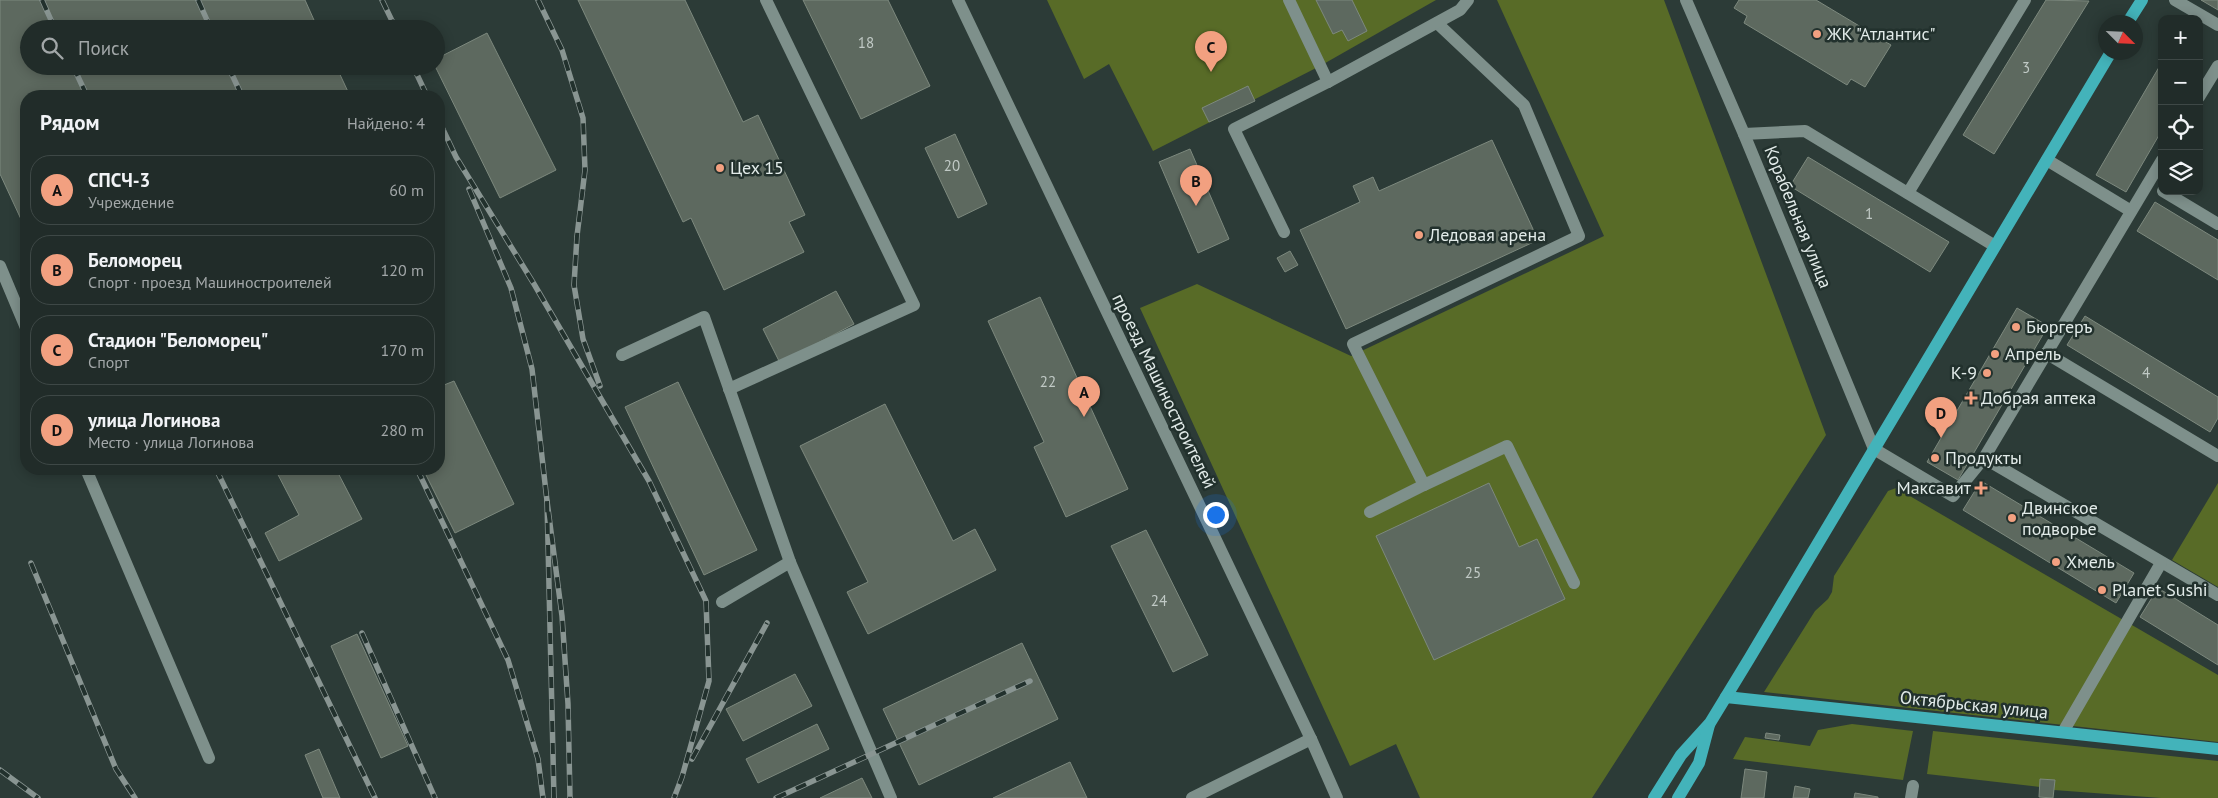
<!DOCTYPE html>
<html lang="ru">
<head>
<meta charset="utf-8">
<style>
	:root { --surface:#212c29; --page:#2d3835; --text:#f1f3f6; --muted:#a2a7a8; --line:#3e4846; --accent:#f2a080 }
	body { margin:0; font-family:"PT Sans",sans-serif; background:var(--page); color:var(--text) }
	.controls { position:absolute; right:15px; top:15px; display:grid; overflow:hidden; border-radius:10px; box-shadow:0 2px 12px #0003 }
	.controls button { width:45px; height:45px; display:grid; place-items:center; padding:0; border:0; border-bottom:1px solid var(--line); background:var(--surface); color:var(--text); font:25px sans-serif }
	.compass { position:absolute; left:2098px; top:15px; width:45px; height:45px; border-radius:50%; background:var(--surface); box-shadow:0 2px 12px #0003; rotate:114deg }
	.you { position:absolute; left:1215px; top:514px; width:18px; height:18px; margin:-12px; border:4px solid #fff; border-radius:50%; background:#1a73e8; box-shadow:0 0 0 8px #1a73e833 }
	.badge { display:grid; place-items:center; width:32px; height:32px; border-radius:50%; background:var(--accent); color:#111; font-size:16px; font-weight:700 }
	.pin { position:absolute; translate:-50% -41px; filter:drop-shadow(0 1px 2px #0008) }
	.pin::after { content:''; position:absolute; top:26px; width:18px; height:15px; background:inherit; clip-path:polygon(0 0,100% 0,50% 100%) }
	.list { margin:0; padding:0; list-style:none }
	h2 { display:flex; justify-content:space-between; align-items:center; height:65px; margin:0; padding:0 20px; font-size:21px }
	h2 small { font-size:16px; font-weight:400; color:var(--muted) }
	.list li { display:grid; grid-template-columns:32px 1fr auto; gap:15px; align-items:center; box-sizing:border-box; height:70px; margin:0 10px 10px; padding:0 10px; border:1px solid var(--line); border-radius:20px }
	.list b { display:block; font-size:19px; white-space:nowrap }
	.list p { margin:0; font-size:16px; white-space:nowrap; color:var(--muted) }
	.list em { font-size:16px; font-style:normal; color:var(--muted) }
	.icon { flex:none; width:28px; height:28px; fill:none; stroke:currentColor; stroke-width:2; stroke-linecap:round; stroke-linejoin:round }
	.map { position:relative; flex:none; width:2218px; height:798px; overflow:hidden }
	.search { position:absolute; background:var(--surface); box-shadow:0 2px 12px #0003; left:20px; top:20px; width:425px; height:55px; display:flex; align-items:center; gap:12px; box-sizing:border-box; padding:0 18px; border-radius:28px; color:var(--muted); font-size:19px }
	.panel { position:absolute; background:var(--surface); box-shadow:0 2px 12px #0003; left:20px; top:90px; width:425px; height:385px; border-radius:20px }
	.map>svg:first-child { display:block }
	.green { fill:#586b27 }
	.building { fill:#5d695f; stroke:#7d897e }
	.lines { fill:none; stroke-linecap:round; stroke-linejoin:round }
	.minor { stroke:#7e908b; stroke-width:12 }
	.major { stroke:#43b3ba; stroke-width:12 }
	.rail-casing { stroke:#899592; stroke-width:5.5 }
	.rail { stroke:#22312d; stroke-width:4; stroke-dasharray:11; stroke-linecap:butt }
	.poi-dot { fill:#f2a080; stroke:#22312d; stroke-width:2 }
	.labels { text-anchor:middle; stroke-width:5; stroke-linejoin:round; paint-order:stroke }
	.number-label { font-size:15px; fill:#c1cac6 }
	.poi-label { font-size:18px; fill:#e2ebe9; stroke:#22312d; text-anchor:start }
	.street-label { font-size:18px; fill:#e2ebe9; stroke:#22312d }
</style>
</head>
<body>
<div class="map">
<svg width="2218" height="798" viewBox="0 0 2218 798">
	<rect width="100%" height="100%" fill="#2c3b37"/>
	<g class="green">
		<path d="M 1047,0 L 1436,0 L 1320,66 L 1153,151 L 1109,64 L 1084,79 Z"/>
		<path d="M 1497,0 L 1664,0 L 1826,435 L 1592,798 L 1420,798 L 1396,744 L 1350,766 L 1140,308 L 1197,284 L 1351,356 L 1604,236 Z"/>
		<path d="M 2218,483 L 2218,587 L 2172,560 Z"/>
		<path d="M 1896,488 L 2218,675 L 2218,742 L 1764,692 L 1815,611 L 1828,599 L 1832,592 L 1834,576 L 1888,491 Z"/>
		<path d="M 1852,724 L 1913,731 L 1903,780 L 1733,759 L 1745,737 L 1810,746 L 1818,730 Z"/>
		<path d="M 1933,731 L 2218,761 L 2218,798 L 2161,798 L 2054,790 L 2040,779 L 2040,787 L 1927,774 Z"/>
	</g>
	<g class="building">
		<path d="M 0,0 L 305,0 L 318,29 L 29,29 L 29,66 L 336,66 L 350,96 L 26,96 L 26,230 L 0,174 Z"/>
		<path d="M 578,0 L 685,0 L 743,122 L 758,115 L 805,215 L 789,222 L 804,252 L 724,290 L 691,218 L 683,222 Z"/>
		<path d="M 803,0 L 888,0 L 930,86 L 861,119 Z"/>
		<path d="M 1316,0 L 1352,0 L 1367,31 L 1348,41 L 1342,30 L 1333,34 Z"/>
		<path d="M 1739,0 L 1816,0 L 1891,45 L 1865,87 L 1851,79 L 1847,85 L 1744,23 L 1747,16 L 1734,8 Z"/>
		<path d="M 2046,0 L 2089,1 L 1994,154 L 1963,135 Z"/>
		<path d="M 2201,0 L 2218,0 L 2218,10 Z"/>
		<path d="M 487,33 L 556,170 L 500,198 L 435,66 L 436,59 Z"/>
		<path d="M 2162,62 L 2162,130 L 2126,192 L 2096,175 Z"/>
		<path d="M 1248,86 L 1255,101 L 1209,122 L 1202,108 Z"/>
		<path d="M 955,134 L 987,204 L 958,218 L 925,148 Z"/>
		<path d="M 1492,140 L 1538,240 L 1346,329 L 1300,230 L 1360,202 L 1353,186 L 1373,177 L 1379,191 Z"/>
		<path d="M 1190,149 L 1229,239 L 1198,253 L 1159,162 Z"/>
		<path d="M 1808,157 L 1949,242 L 1930,272 L 1790,186 Z"/>
		<path d="M 2155,202 L 2218,240 L 2218,280 L 2137,231 Z"/>
		<path d="M 1290,251 L 1298,265 L 1285,272 L 1277,258 Z"/>
		<path d="M 836,291 L 854,324 L 780,363 L 763,329 Z"/>
		<path d="M 1040,297 L 1128,489 L 1066,517 L 1034,447 L 1044,442 L 988,321 Z"/>
		<path d="M 2017,308 L 2048,326 L 1958,480 L 1927,462 Z"/>
		<path d="M 2085,316 L 2218,397 L 2218,418 L 2210,432 L 2067,345 Z"/>
		<path d="M 454,381 L 514,504 L 455,533 L 423,469 L 439,469 L 439,387 Z"/>
		<path d="M 678,382 L 757,550 L 704,575 L 625,407 Z"/>
		<path d="M 885,404 L 953,541 L 975,529 L 996,570 L 868,634 L 847,592 L 868,582 L 800,446 Z"/>
		<path d="M 275,469 L 336,469 L 362,519 L 279,561 L 265,533 L 299,515 Z"/>
		<path d="M 1981,481 L 2134,573 L 2116,603 L 1963,510 Z"/>
		<path d="M 1489,483 L 1519,547 L 1537,539 L 1565,599 L 1434,660 L 1376,536 Z"/>
		<path d="M 1146,530 L 1208,655 L 1173,672 L 1111,546 Z"/>
		<path d="M 2158,588 L 2218,625 L 2218,665 L 2140,617 Z"/>
		<path d="M 357,634 L 408,746 L 381,758 L 331,646 Z"/>
		<path d="M 1022,643 L 1058,719 L 919,785 L 883,709 Z"/>
		<path d="M 795,674 L 812,706 L 743,741 L 726,709 Z"/>
		<path d="M 817,724 L 829,749 L 758,783 L 746,759 Z"/>
		<path d="M 1766,733 L 1780,735 L 1779,740 L 1765,738 Z"/>
		<path d="M 319,749 L 340,798 L 323,798 L 305,755 Z"/>
		<path d="M 1070,762 L 1087,798 L 993,798 Z"/>
		<path d="M 1745,769 L 1767,772 L 1764,798 L 1741,798 Z"/>
		<path d="M 862,778 L 872,798 L 820,798 Z"/>
		<path d="M 2040,779 L 2055,780 L 2053,798 L 2039,797 Z"/>
		<path d="M 1795,786 L 1810,789 L 1808,798 L 1793,798 Z"/>
		<path d="M 1855,793 L 1878,797 L 1878,798 L 1854,798 Z"/>
	</g>
	<g class="lines">
		<g class="minor">
			<path d="M 958,0 L 1311,739 L 1337,798"/>
			<path d="M 1289,0 L 1328,82"/>
			<path d="M 1686,0 L 1744,134 L 1874,449 L 1953,496 L 1984,458 L 2162,160"/>
			<path d="M 2175,0 L 2218,25"/>
			<path d="M 1437,23 L 1524,105 L 1579,236 L 1353,344 L 1424,485 L 1507,446 L 1574,583"/>
			<path d="M 2199,97 L 2218,66"/>
			<path d="M 1744,134 L 1805,131 L 1995,246"/>
			<path d="M 2047,160 L 2131,211"/>
			<path d="M 2163,191 L 2218,224"/>
			<path d="M 1908,193 L 2025,0"/>
			<path d="M 1284,232 L 1234,129 L 1328,82 L 1460,10 L 1468,0"/>
			<path d="M 0,266 L 26,328"/>
			<path d="M 2046,353 L 2218,456"/>
			<path d="M 622,355 L 704,317 L 790,562"/>
			<path d="M 729,389 L 914,305 L 766,0"/>
			<path d="M 1984,458 L 2218,595"/>
			<path d="M 86,469 L 209,758"/>
			<path d="M 1370,512 L 1424,485"/>
			<path d="M 722,602 L 790,562 L 891,798"/>
			<path d="M 2063,732 L 2161,563"/>
			<path d="M 1192,798 L 1311,739"/>
			<path d="M 1911,798 L 1913,786"/>
		</g>
		<g class="major">
			<path d="M 2128,22 L 2142,0"/>
			<path d="M 1726,697 L 2218,749"/>
			<path d="M 1654,798 L 1681,755 L 1710,723 L 1749,659 L 2111,52"/>
			<path d="M 1678,798 L 1699,763 L 1709,725"/>
		</g>
		<g class="rail-casing">
			<g id="rail">
				<path d="M 42,0 L 55,29"/>
				<path d="M 198,0 L 211,29"/>
				<path d="M 382,0 L 396,29"/>
				<path d="M 538,0 L 562,50 L 583,118 L 585,170 L 577,236 L 574,285 L 583,339 L 600,386"/>
				<path d="M 73,66 L 87,96"/>
				<path d="M 228,66 L 242,96"/>
				<path d="M 413,66 L 427,96"/>
				<path d="M 439,121 L 456,157 L 534,284 L 649,481 L 706,601 L 709,681 L 682,777 L 674,798"/>
				<path d="M 469,189 L 511,288 L 532,369 L 547,501"/>
				<path d="M 216,469 L 375,798"/>
				<path d="M 417,469 L 508,660 L 538,759 L 543,798"/>
				<path d="M 31,563 L 116,769 L 135,798"/>
				<path d="M 362,633 L 435,798"/>
				<path d="M 692,759 L 767,623"/>
				<path d="M 0,770 L 38,798"/>
				<path d="M 554,798 L 547,501 L 562,616 L 568,704 L 570,798"/>
				<path d="M 776,798 L 1030,681"/>
			</g>
		</g>
		<use href="#rail" class="rail"/>
	</g>
	<g class="poi-dot">
		<circle cx="1817" cy="34" r="5"/>
		<circle cx="720" cy="168" r="5"/>
		<circle cx="1419" cy="235" r="5"/>
		<circle cx="2016" cy="327" r="5"/>
		<circle cx="1995" cy="354" r="5"/>
		<circle cx="1987" cy="373" r="5"/>
		<path d="M1968.5 390.5h5v5h5v5h-5v5h-5v-5h-5v-5h5z"/>
		<circle cx="1935" cy="458" r="5"/>
		<path d="M1978.5 480.5h5v5h5v5h-5v5h-5v-5h-5v-5h5z"/>
		<circle cx="2012" cy="518" r="5"/>
		<circle cx="2056" cy="562" r="5"/>
		<circle cx="2102" cy="590" r="5"/>
	</g>
	<g class="labels">
		<g class="number-label">
			<text x="866" y="48">18</text>
			<text x="2026" y="73">3</text>
			<text x="952" y="171">20</text>
			<text x="1869" y="219">1</text>
			<text x="2146" y="378">4</text>
			<text x="1048" y="387">22</text>
			<text x="1473" y="578">25</text>
			<text x="1159" y="606">24</text>
		</g>
		<g class="poi-label">
			<text x="1827" y="40">ЖК "Атлантис"</text>
			<text x="730" y="174">Цех 15</text>
			<text x="1429" y="241">Ледовая арена</text>
			<text x="2026" y="333">Бюргеръ</text>
			<text x="2005" y="360">Апрель</text>
			<text x="1977" y="379" text-anchor="end">К-9</text>
			<text x="1981" y="404">Добрая аптека</text>
			<text x="1945" y="464">Продукты</text>
			<text x="1971" y="494" text-anchor="end">Максавит</text>
			<text x="2022" y="514">Двинское<tspan x="2022" dy="21">подворье</tspan></text>
			<text x="2066" y="568">Хмель</text>
			<text x="2112" y="596">Planet Sushi</text>
		</g>
		<g class="street-label">
			<text transform="translate(1798 217) rotate(68)" y="6">Корабельная улица</text>
			<text transform="translate(1164 391) rotate(64)" y="6">проезд Машиностроителей</text>
			<text transform="translate(1974 705) rotate(6)" y="6">Октябрьская улица</text>
		</g>
	</g>
</svg>
<div class="controls">
<button>+</button>
<button>−</button>
<button><svg class="icon" aria-label="locate" viewBox="0 0 24 24"><circle cx="12" cy="12" r="6"/><path d="M12 2v4M12 18v4M2 12h4M18 12h4"/></svg></button>
<button><svg class="icon" aria-label="layers" viewBox="0 0 24 24"><path d="M12 4l9 5-9 5-9-5zM3 14l9 5 9-5"/></svg></button>
</div>
<svg class="compass" viewBox="-18 -18 36 36"><path d="M0-13l5 13h-10z" fill="#e53935"/><path d="M0 13l5-13h-10z" fill="#a2a7a8"/></svg>
<div class="you"></div>
<div class="pin badge" style="left:1084px;top:417px">A</div>
<div class="pin badge" style="left:1196px;top:206px">B</div>
<div class="pin badge" style="left:1211px;top:72px">C</div>
<div class="pin badge" style="left:1941px;top:438px">D</div>
<div class="search"><svg class="icon" aria-label="search" viewBox="0 0 24 24"><circle cx="10" cy="10" r="6"/><path d="M15 15l6 6"/></svg>Поиск</div>
<section class="panel">
<h2>Рядом<small>Найдено: 4</small></h2>
<ul class="list">
<li><span class="badge">A</span><div><b>СПСЧ-3</b><p>Учреждение</p></div><em>60 m</em></li>
<li><span class="badge">B</span><div><b>Беломорец</b><p>Спорт · проезд Машиностроителей</p></div><em>120 m</em></li>
<li><span class="badge">C</span><div><b>Стадион &quot;Беломорец&quot;</b><p>Спорт</p></div><em>170 m</em></li>
<li><span class="badge">D</span><div><b>улица Логинова</b><p>Место · улица Логинова</p></div><em>280 m</em></li>
</ul>
</section>
</div>
</body>
</html>
